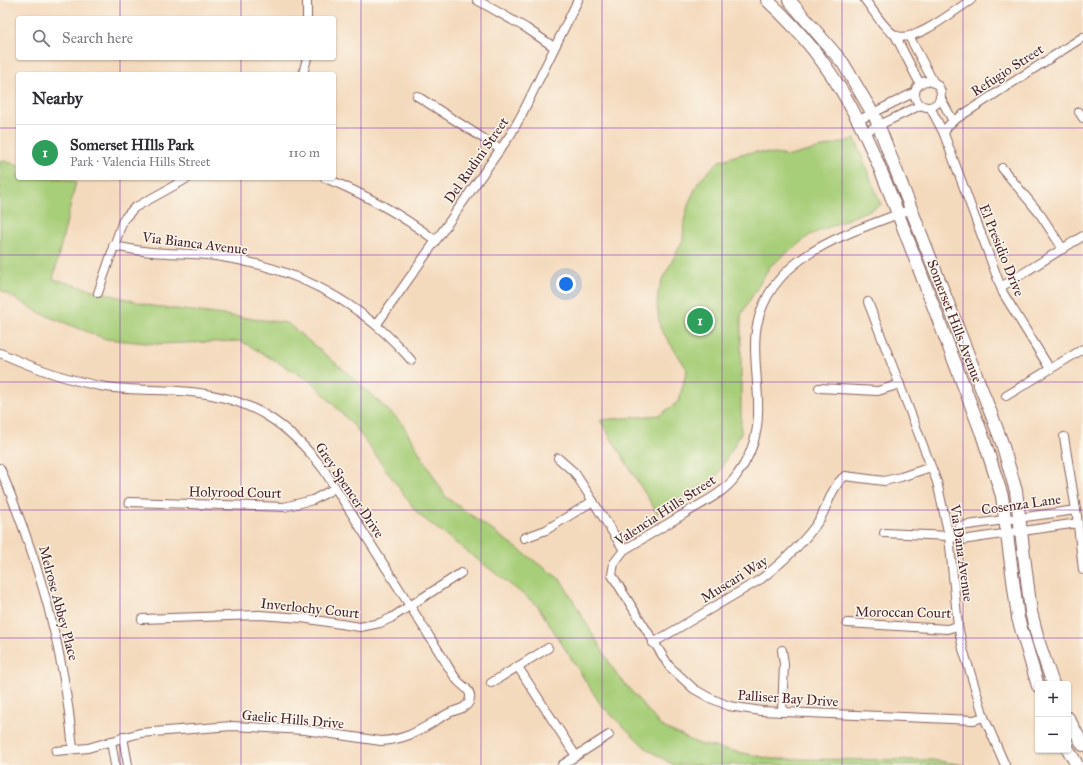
<!DOCTYPE html>
<html lang="en">
<head>
<meta charset="utf-8">
<style>
	:root { --surface:#fff; --page:#f7f7f7; --text:#2b2b33; --muted:#7c7c81; --line:#e1e1e2; --accent:#c8321e }
	body { margin:0; font-family:"IM FELL Great Primer",serif; background:var(--page); color:var(--text) }
	.controls { position:absolute; right:12px; bottom:12px; display:grid; overflow:hidden; border-radius:4px; box-shadow:0 1px 3px #0004 }
	.controls button { width:36px; height:36px; display:grid; place-items:center; padding:0; border:0; border-bottom:1px solid var(--line); background:var(--surface); color:var(--text); font:20px sans-serif }
	.you { position:absolute; left:566px; top:284px; width:14px; height:14px; margin:-10px; border:3px solid #fff; border-radius:50%; background:#1a73e8; box-shadow:0 0 0 6px #1a73e833 }
	.badge { display:grid; place-items:center; width:26px; height:26px; border-radius:50%; background:var(--accent); color:#fff; font-size:13px; font-weight:700 }
	.pin { position:absolute; translate:-50% -50%; border:2px solid #fff; box-shadow:0 1px 4px #0006 }
	.list { margin:0; padding:0; list-style:none }
	h2 { display:flex; justify-content:space-between; align-items:center; height:52px; margin:0; padding:0 16px; font-size:17px }
	h2 small { font-size:13px; font-weight:400; color:var(--muted) }
	.list li { display:grid; grid-template-columns:26px 1fr auto; gap:12px; align-items:center; box-sizing:border-box; height:56px; padding:0 16px; border-top:1px solid var(--line) }
	.list b { display:block; font-size:15px; white-space:nowrap }
	.list p { margin:0; font-size:13px; white-space:nowrap; color:var(--muted) }
	.list em { font-size:13px; font-style:normal; color:var(--muted) }
	.icon { flex:none; width:22px; height:22px; fill:none; stroke:currentColor; stroke-width:2; stroke-linecap:round; stroke-linejoin:round }
	.map { position:relative; flex:none; width:1083px; height:765px; overflow:hidden }
	.search { position:absolute; background:var(--surface); box-shadow:0 1px 3px #0004; left:16px; top:16px; width:320px; height:44px; display:flex; align-items:center; gap:10px; box-sizing:border-box; padding:0 14px; border-radius:4px; color:var(--muted); font-size:15px }
	.panel { position:absolute; background:var(--surface); box-shadow:0 1px 3px #0004; left:16px; top:72px; width:320px; height:108px; border-radius:4px }
	.map>svg:first-child { display:block }
	.green { fill:#a7ce78; stroke:#787652 }
	.lines { fill:none; stroke-linecap:round; stroke-linejoin:round }
	.minor-casing { stroke:#86605e; stroke-width:10 }
	.secondary-casing { stroke:#86605e; stroke-width:14 }
	.minor { stroke:#fff; stroke-width:8 }
	.secondary { stroke:#fff; stroke-width:12 }
	.grid { fill:none; stroke:#7b2cbf; stroke-width:1; stroke-opacity:0.55 }
	.labels { text-anchor:middle; stroke-width:3; stroke-linejoin:round; paint-order:stroke }
	.street-label { font-size:14px; fill:#4a1f2b; stroke:#fbf7ec }
</style>
</head>
<body>
<div class="map">
<svg width="1083" height="765" viewBox="0 0 1083 765">
	<rect width="100%" height="100%" fill="#fbf7ec"/>
	<filter id="ink" filterUnits="userSpaceOnUse"><feTurbulence type="fractalNoise" baseFrequency=".025" numOctaves="2"/><feDisplacementMap in="SourceGraphic" scale="8" xChannelSelector="R" yChannelSelector="G"/><feConvolveMatrix kernelMatrix="1 2 1 2 8 2 1 2 1" color-interpolation-filters="sRGB"/></filter>
	<filter id="wash" filterUnits="userSpaceOnUse"><feTurbulence type="fractalNoise" baseFrequency=".012" numOctaves="4" result="noise"/><feDisplacementMap in="SourceGraphic" scale="16" xChannelSelector="R" yChannelSelector="G"/><feGaussianBlur stdDeviation="0.9" result="paint"/><feColorMatrix in="noise" values="0 0 0 0 0 0 0 0 0 0 0 0 0 0 0 0 0 1.4 0 .05"/><feComposite in="paint" operator="in"/></filter>
	<g filter="url(#wash)">
		<rect width="100%" height="100%" fill="#f4dabd"/>
		<g class="green">
			<path d="M 855,139 L 881,205 L 810,235 L 770,266 L 741,315 L 741,433 L 717,476 L 657,513 L 600,420 L 660,415 L 679,401 L 687,369 L 660,328 L 657,305 L 658,293 L 662,281 L 683,240 L 684,221 L 689,202 L 699,181 L 719,161 L 741,154 L 757,152 L 790,156 Z"/>
			<path d="M 0,160 L 18,165 L 18,178 L 61,178 L 76,182 L 53,279 L 152,306 L 287,323 L 344,370 L 401,422 L 446,497 L 561,580 L 615,672 L 661,726 L 699,744 L 772,759 L 933,760 L 965,765 L 674,765 L 648,750 L 601,705 L 537,605 L 418,514 L 355,427 L 312,382 L 241,341 L 157,344 L 106,339 L 42,314 L 0,290 Z"/>
		</g>
	</g>
	<g filter="url(#ink)">
		<g class="lines">
			<g class="minor-casing">
				<g id="minor">
					<path d="M 477,0 L 526,28 L 554,47"/>
					<path d="M 865,0 C 874,11 883,28 895,35 C 913,45 955,10 971,0"/>
					<path d="M 307,18 L 307,0"/>
					<path d="M 895,35 L 920,84"/>
					<path d="M 909,36 L 934,83"/>
					<path d="M 303,74 L 307,58"/>
					<circle cx="928" cy="94" r="13"/>
					<path d="M 417,96 L 500,149"/>
					<path d="M 940,97 L 953,121"/>
					<path d="M 930,107 L 944,134"/>
					<path d="M 1079,112 L 1083,118"/>
					<path d="M 859,120 L 915,92"/>
					<path d="M 865,132 L 921,105"/>
					<path d="M 1002,168 L 1040,214 L 1063,249"/>
					<path d="M 325,178 C 365,194 400,214 435,240"/>
					<path d="M 911,209 C 852,233 772,252 757,325 C 753,344 756,364 757,383 C 760,418 759,445 737,475 C 725,493 702,503 684,514 C 664,526 644,538 624,550 L 614,563 L 612,575 L 669,666 L 694,689 L 710,698 L 729,706 L 761,711 L 974,720 L 984,717"/>
					<path d="M 113,246 C 126,248 139,251 152,252 C 174,254 195,253 216,256 C 294,267 360,301 411,360"/>
					<path d="M 1001,287 L 1083,236"/>
					<path d="M 98,293 L 123,220 L 134,208 L 188,178"/>
					<path d="M 868,302 L 937,482 L 949,536 L 958,626 L 963,649 L 984,717 L 1005,765"/>
					<path d="M 377,324 L 511,134 L 522,114 L 578,0"/>
					<path d="M 0,353 C 34,368 69,381 106,387 C 134,391 163,389 191,392 C 251,398 288,423 324,470 L 443,658 C 448,666 452,674 458,681 C 462,686 469,688 470,695 C 471,709 457,709 449,713 C 423,727 412,739 381,741 L 305,730 L 232,726 L 140,733 L 88,748 L 56,751"/>
					<path d="M 1050,369 L 1003,293 L 944,134 L 947,127 L 953,121 L 1083,37"/>
					<path d="M 819,388 L 878,391 L 900,384"/>
					<path d="M 1006,396 L 1083,349"/>
					<path d="M 1064,437 L 1077,516 L 1083,570"/>
					<path d="M 558,458 L 575,473 L 624,550"/>
					<path d="M 0,468 C 39,563 64,646 73,749"/>
					<path d="M 129,502 L 284,507 L 313,500 L 335,488"/>
					<path d="M 884,533 L 949,536 L 962,540 L 1078,523"/>
					<path d="M 949,536 L 961,526 L 1076,510"/>
					<path d="M 524,538 L 546,530 L 593,501"/>
					<path d="M 142,619 L 259,615 L 302,618 L 360,627 L 380,623 L 391,618 L 461,573"/>
					<path d="M 847,623 L 947,629 L 958,626"/>
					<path d="M 653,643 L 761,579 C 784,561 804,543 820,519 C 828,505 832,486 845,476 L 884,481 L 901,477 L 931,467"/>
					<path d="M 782,650 L 784,664 L 782,712"/>
					<path d="M 518,667 L 576,756"/>
					<path d="M 491,683 L 548,648"/>
					<path d="M 123,737 L 128,765"/>
					<path d="M 111,741 L 115,765"/>
					<path d="M 562,765 L 609,735"/>
				</g>
			</g>
			<g class="secondary-casing">
				<g id="secondary">
					<path d="M 767,0 C 847,73 872,147 910,245 C 934,308 958,371 982,434 L 1002,496 L 1018,618 L 1038,686"/>
					<path d="M 789,0 L 843,63 L 876,119 L 992,416 L 1002,443 L 1016,491 L 1031,612 L 1039,643 L 1053,684"/>
					<path d="M 1068,718 L 1083,745"/>
					<path d="M 1068,749 L 1077,765"/>
				</g>
			</g>
			<use href="#minor" class="minor"/>
			<use href="#secondary" class="secondary"/>
		</g>
	</g>
	<path class="grid" d="M 120,0 L 120,18M 241,0 L 241,18M 361,0 L 361,765M 481,0 L 481,765M 602,0 L 602,765M 722,0 L 722,765M 842,0 L 842,765M 963,0 L 963,765M 120,58 L 120,74M 241,58 L 241,74M 0,128 L 18,128M 334,128 L 1083,128M 120,178 L 120,765M 241,178 L 241,765M 0,255 L 1083,255M 0,382 L 1083,382M 0,510 L 1083,510M 0,638 L 1083,638"/>
	<g class="labels">
		<g class="street-label">
			<text transform="translate(1007 70) rotate(-33)" y="5">Refugio Street</text>
			<text transform="translate(476 160) rotate(-55)" y="5">Del Rudini Street</text>
			<text transform="translate(195 243) rotate(7)" y="5">Via Bianca Avenue</text>
			<text transform="translate(1002 250) rotate(68)" y="5">El Presidio Drive</text>
			<text transform="translate(955 321) rotate(69)" y="5">Somerset Hills Avenue</text>
			<text transform="translate(350 490) rotate(56)" y="5">Grey Spencer Drive</text>
			<text transform="translate(235 492) rotate(1)" y="5">Holyrood Court</text>
			<text transform="translate(1021 504) rotate(-8)" y="5">Cosenza Lane</text>
			<text transform="translate(665 510) rotate(-33)" y="5">Valencia Hills Street</text>
			<text transform="translate(962 553) rotate(82)" y="5">Via Dana Avenue</text>
			<text transform="translate(734 579) rotate(-32)" y="5">Muscari Way</text>
			<text transform="translate(59 603) rotate(75)" y="5">Melrose Abbey Place</text>
			<text transform="translate(310 608) rotate(6)" y="5">Inverlochy Court</text>
			<text transform="translate(903 612) rotate(1)" y="5">Moroccan Court</text>
			<text transform="translate(788 698) rotate(4)" y="5">Palliser Bay Drive</text>
			<text transform="translate(293 719) rotate(5)" y="5">Gaelic Hills Drive</text>
		</g>
	</g>
</svg>
<div class="controls">
<button>+</button>
<button>−</button>
</div>
<div class="you"></div>
<div class="pin badge" style="left:700px;top:321px;background:#2e9e5b">1</div>
<div class="search"><svg class="icon" aria-label="search" viewBox="0 0 24 24"><circle cx="10" cy="10" r="6"/><path d="M15 15l6 6"/></svg>Search here</div>
<section class="panel">
<h2>Nearby<small></small></h2>
<ul class="list">
<li><span class="badge" style="background:#2e9e5b">1</span><div><b>Somerset HIlls Park</b><p>Park · Valencia Hills Street</p></div><em>110 m</em></li>
</ul>
</section>
</div>
</body>
</html>
